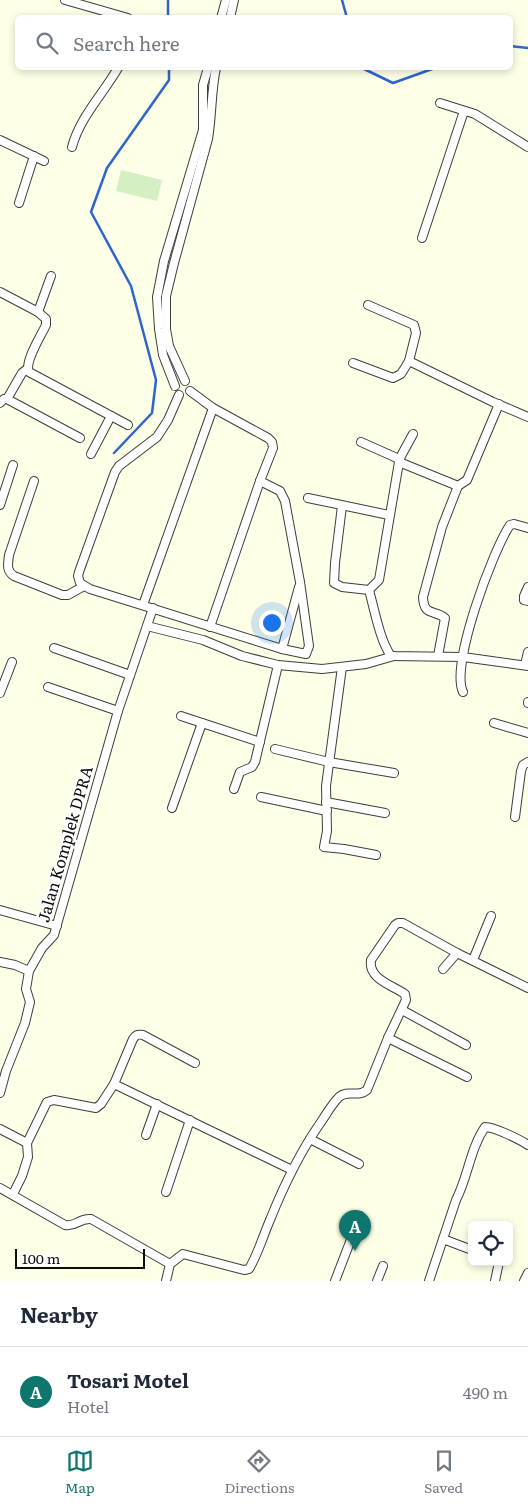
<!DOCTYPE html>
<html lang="en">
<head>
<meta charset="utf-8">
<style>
	:root { --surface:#fff; --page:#f6f6f7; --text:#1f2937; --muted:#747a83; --line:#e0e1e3; --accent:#0f766e }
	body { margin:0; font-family:Literata,serif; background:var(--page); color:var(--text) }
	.controls { position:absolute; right:15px; bottom:15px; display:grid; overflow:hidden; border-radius:8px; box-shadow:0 2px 8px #0003 }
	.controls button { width:45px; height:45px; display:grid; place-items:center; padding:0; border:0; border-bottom:1px solid var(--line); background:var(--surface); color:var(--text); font:25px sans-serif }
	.scale { position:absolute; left:15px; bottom:12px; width:130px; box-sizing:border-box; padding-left:5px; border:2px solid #0a0a0a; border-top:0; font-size:14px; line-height:18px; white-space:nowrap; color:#0a0a0a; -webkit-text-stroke:4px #fff; paint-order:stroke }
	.you { position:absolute; left:271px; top:622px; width:18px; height:18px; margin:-12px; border:4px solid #fff; border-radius:50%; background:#1a73e8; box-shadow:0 0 0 8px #1a73e833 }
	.badge { display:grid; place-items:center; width:32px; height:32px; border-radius:50%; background:var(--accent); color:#fff; font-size:16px; font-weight:700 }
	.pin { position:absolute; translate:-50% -41px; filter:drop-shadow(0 1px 2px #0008) }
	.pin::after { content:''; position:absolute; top:26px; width:18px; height:15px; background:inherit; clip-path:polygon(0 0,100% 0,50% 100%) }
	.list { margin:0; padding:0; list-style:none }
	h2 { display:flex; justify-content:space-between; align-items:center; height:65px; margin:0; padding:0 20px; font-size:21px }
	h2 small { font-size:16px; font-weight:400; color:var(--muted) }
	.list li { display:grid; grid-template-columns:32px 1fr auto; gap:15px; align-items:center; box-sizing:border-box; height:90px; padding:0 20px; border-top:1px solid var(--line) }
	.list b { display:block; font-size:19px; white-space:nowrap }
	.list p { margin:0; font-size:16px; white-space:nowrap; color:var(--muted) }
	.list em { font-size:16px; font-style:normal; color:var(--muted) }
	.icon { flex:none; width:28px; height:28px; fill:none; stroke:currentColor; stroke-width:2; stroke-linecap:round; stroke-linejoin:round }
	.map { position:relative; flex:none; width:528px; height:1281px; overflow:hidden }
	.search { position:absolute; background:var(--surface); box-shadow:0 2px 8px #0003; left:15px; right:15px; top:15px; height:55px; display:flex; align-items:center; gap:12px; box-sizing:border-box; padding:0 18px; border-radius:8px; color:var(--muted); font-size:19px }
	.sheet { height:155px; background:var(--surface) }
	nav { display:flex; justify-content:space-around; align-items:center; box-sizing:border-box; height:70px; border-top:1px solid var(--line); background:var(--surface); font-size:14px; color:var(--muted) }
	nav a { display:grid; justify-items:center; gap:2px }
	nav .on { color:var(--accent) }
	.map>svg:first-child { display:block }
	.pitch { fill:#d4f0c2 }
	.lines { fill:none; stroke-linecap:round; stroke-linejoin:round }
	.stream { stroke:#2f64d0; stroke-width:2.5 }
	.street-casing { stroke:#3d3d3d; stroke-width:10 }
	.street { stroke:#fff; stroke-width:8 }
	.labels { text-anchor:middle; stroke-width:5; stroke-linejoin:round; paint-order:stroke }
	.street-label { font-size:16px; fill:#0a0a0a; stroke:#fff }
</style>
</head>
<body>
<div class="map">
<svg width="528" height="1281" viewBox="0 0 528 1281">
	<rect width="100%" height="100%" fill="#fdffe6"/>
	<path class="pitch" d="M 121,170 L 162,180 L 157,201 L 116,191 Z"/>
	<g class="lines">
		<g class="stream">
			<path d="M 168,0 L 168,18"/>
			<path d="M 342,0 L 347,18"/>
			<path d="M 510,46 L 528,48"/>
			<path d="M 362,68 L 393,83 L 435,68"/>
			<path d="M 114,453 L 152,413 L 156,380 L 131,286 L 91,212 L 107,168 L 169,80 L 169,68"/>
		</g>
		<g class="street-casing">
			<g id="street">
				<path d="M 65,0 L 128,18"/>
				<path d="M 221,18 L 226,0"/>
				<path d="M 230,18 L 234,0"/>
				<path d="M 440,103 L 475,114 L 528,147"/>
				<path d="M 0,140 L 44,161"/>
				<path d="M 72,147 C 80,117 103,94 118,68"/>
				<path d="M 19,203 L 34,156"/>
				<path d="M 422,238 L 464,111"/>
				<path d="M 0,292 L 38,312 L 46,319 L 46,325 C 41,336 24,362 29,372 L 128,425"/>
				<path d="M 368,305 L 414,325 L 416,333 L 409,361"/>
				<path d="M 38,312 L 51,276"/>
				<path d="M 353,363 L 393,378 L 401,374 L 409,361 L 493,402 L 528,417"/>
				<path d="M 185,381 L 169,346 L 166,329 L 166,296 L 174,263 L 208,139 C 212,115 211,91 216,68"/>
				<path d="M 175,386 L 163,355 L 159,329 L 157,297 L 164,261 L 203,130 L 203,85 L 208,68"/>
				<path d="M 190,391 L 213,408 L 268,438 L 272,442 L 273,448 L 260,481 L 210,627"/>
				<path d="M 179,395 L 168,420 L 157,437 L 119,466 L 115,472 L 79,572 L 78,576 L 80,583 L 90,589 L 282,649 L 306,654 L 309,646 L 300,582 L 285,501 L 280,491 L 260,481"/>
				<path d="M 7,399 L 22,373 L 27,369"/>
				<path d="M 0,403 L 4,399 L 7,399 L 80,438"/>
				<path d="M 361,442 L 399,459"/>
				<path d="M 91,454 L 111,416"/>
				<path d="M 399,462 L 401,456 L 413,434"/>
				<path d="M 34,481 L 9,555 C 8,564 6,571 14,576 L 62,595 L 68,595 L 84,586"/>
				<path d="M 308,498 L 389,515"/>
				<path d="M 0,505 L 13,465"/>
				<path d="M 342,506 L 335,563 L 334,583 L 342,587 L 369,590 C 374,608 380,641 391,656 L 463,657 L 528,666"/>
				<path d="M 528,587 L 524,596 L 524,600 L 528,601"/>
				<path d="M 369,590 L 379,580 L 399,462 L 458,486"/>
				<path d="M 143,605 L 213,408"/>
				<path d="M 147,626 L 203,640 L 242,656 L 278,665 L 322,669 L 366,664 L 394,656"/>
				<path d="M 54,648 L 130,675"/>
				<path d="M 282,649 L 299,587"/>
				<path d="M 438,656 L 445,618 C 434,609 424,617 423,597 L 442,527 L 449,509 L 458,486 L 467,480 L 499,404"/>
				<path d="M 525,665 L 528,652"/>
				<path d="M 342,667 L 326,786 L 327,831 L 324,847 L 344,849 L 376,855"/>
				<path d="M 48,687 L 118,711"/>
				<path d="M 463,692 C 450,665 493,550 510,525 L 514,524 L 528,528"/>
				<path d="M 0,693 L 12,662"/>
				<path d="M 528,703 L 528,702"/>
				<path d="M 181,716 L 260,742"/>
				<path d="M 494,723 L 528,733"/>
				<path d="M 275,749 L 329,762 L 394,773"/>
				<path d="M 234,789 L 240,772 L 252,767 L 255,762 L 278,665"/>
				<path d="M 261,797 L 327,811"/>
				<path d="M 326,802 L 385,813"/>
				<path d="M 172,808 L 202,723"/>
				<path d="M 515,817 L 521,771 L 523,765 L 528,762"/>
				<path d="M 0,910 L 57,926"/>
				<path d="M 473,960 L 491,916"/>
				<path d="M 0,962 L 15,965 L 29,971"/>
				<path d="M 443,969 L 457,953"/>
				<path d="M 402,1010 L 466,1045"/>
				<path d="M 388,1038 L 467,1077"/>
				<path d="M 114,1084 L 133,1039 C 136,1035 137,1034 143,1035 L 195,1063"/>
				<path d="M 0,1093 L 6,1071 L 25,1023 L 30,1002 L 26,989 L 29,971 L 42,948 L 54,935 L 118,711 L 153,608"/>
				<path d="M 0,1129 L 27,1143"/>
				<path d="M 146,1135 L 157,1104"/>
				<path d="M 310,1139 L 359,1164"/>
				<path d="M 0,1188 L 65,1225 C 77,1227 78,1218 91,1219 L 170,1264"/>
				<path d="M 166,1192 L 190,1120"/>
				<path d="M 13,1194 L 22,1176 L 28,1157 L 27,1143 L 47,1102 L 54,1100 L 96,1108 L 101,1104 L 114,1084 L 292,1170"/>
				<path d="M 443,1239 L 472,1250"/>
				<path d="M 166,1281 L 170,1264 L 183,1254 L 244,1270 L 249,1269 C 258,1254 263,1236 270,1220 C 284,1185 300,1152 321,1122 C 327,1113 332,1104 339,1097 C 348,1089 358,1098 367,1090 L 388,1038 L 406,1000 L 405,994 C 392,985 368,979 371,960 L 395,925 L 398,923 L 403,923 L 457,953 L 528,988"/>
				<path d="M 335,1281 L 360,1216"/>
				<path d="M 377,1281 L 383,1266"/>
				<path d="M 429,1281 L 456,1200 C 468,1177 470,1149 485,1127 C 494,1127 519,1139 528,1145"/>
				<path d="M 495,1281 L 499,1262"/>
				<path d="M 524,1281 L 528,1273"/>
			</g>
		</g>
		<use href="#street" class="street"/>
	</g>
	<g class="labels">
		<g class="street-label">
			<text transform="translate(65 844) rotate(-74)" y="6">Jalan Komplek DPRA</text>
		</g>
	</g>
</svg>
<div class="controls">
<button><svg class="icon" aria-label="locate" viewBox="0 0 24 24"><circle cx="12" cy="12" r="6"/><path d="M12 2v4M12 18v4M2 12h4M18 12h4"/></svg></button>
</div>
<div class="scale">100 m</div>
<div class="you"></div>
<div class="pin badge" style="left:355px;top:1251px">A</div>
<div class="search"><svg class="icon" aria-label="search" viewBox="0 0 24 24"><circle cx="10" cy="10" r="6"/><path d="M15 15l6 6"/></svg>Search here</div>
</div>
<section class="sheet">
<h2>Nearby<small></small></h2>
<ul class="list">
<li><span class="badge">A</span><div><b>Tosari Motel</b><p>Hotel</p></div><em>490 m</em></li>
</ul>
</section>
<nav>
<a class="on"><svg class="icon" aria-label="map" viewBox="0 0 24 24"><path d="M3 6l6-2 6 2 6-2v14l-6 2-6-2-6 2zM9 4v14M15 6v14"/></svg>Map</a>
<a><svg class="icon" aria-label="directions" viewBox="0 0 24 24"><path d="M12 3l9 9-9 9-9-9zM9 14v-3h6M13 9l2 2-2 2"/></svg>Directions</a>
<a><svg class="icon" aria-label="saved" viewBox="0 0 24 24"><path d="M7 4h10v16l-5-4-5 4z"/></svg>Saved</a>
</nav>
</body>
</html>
